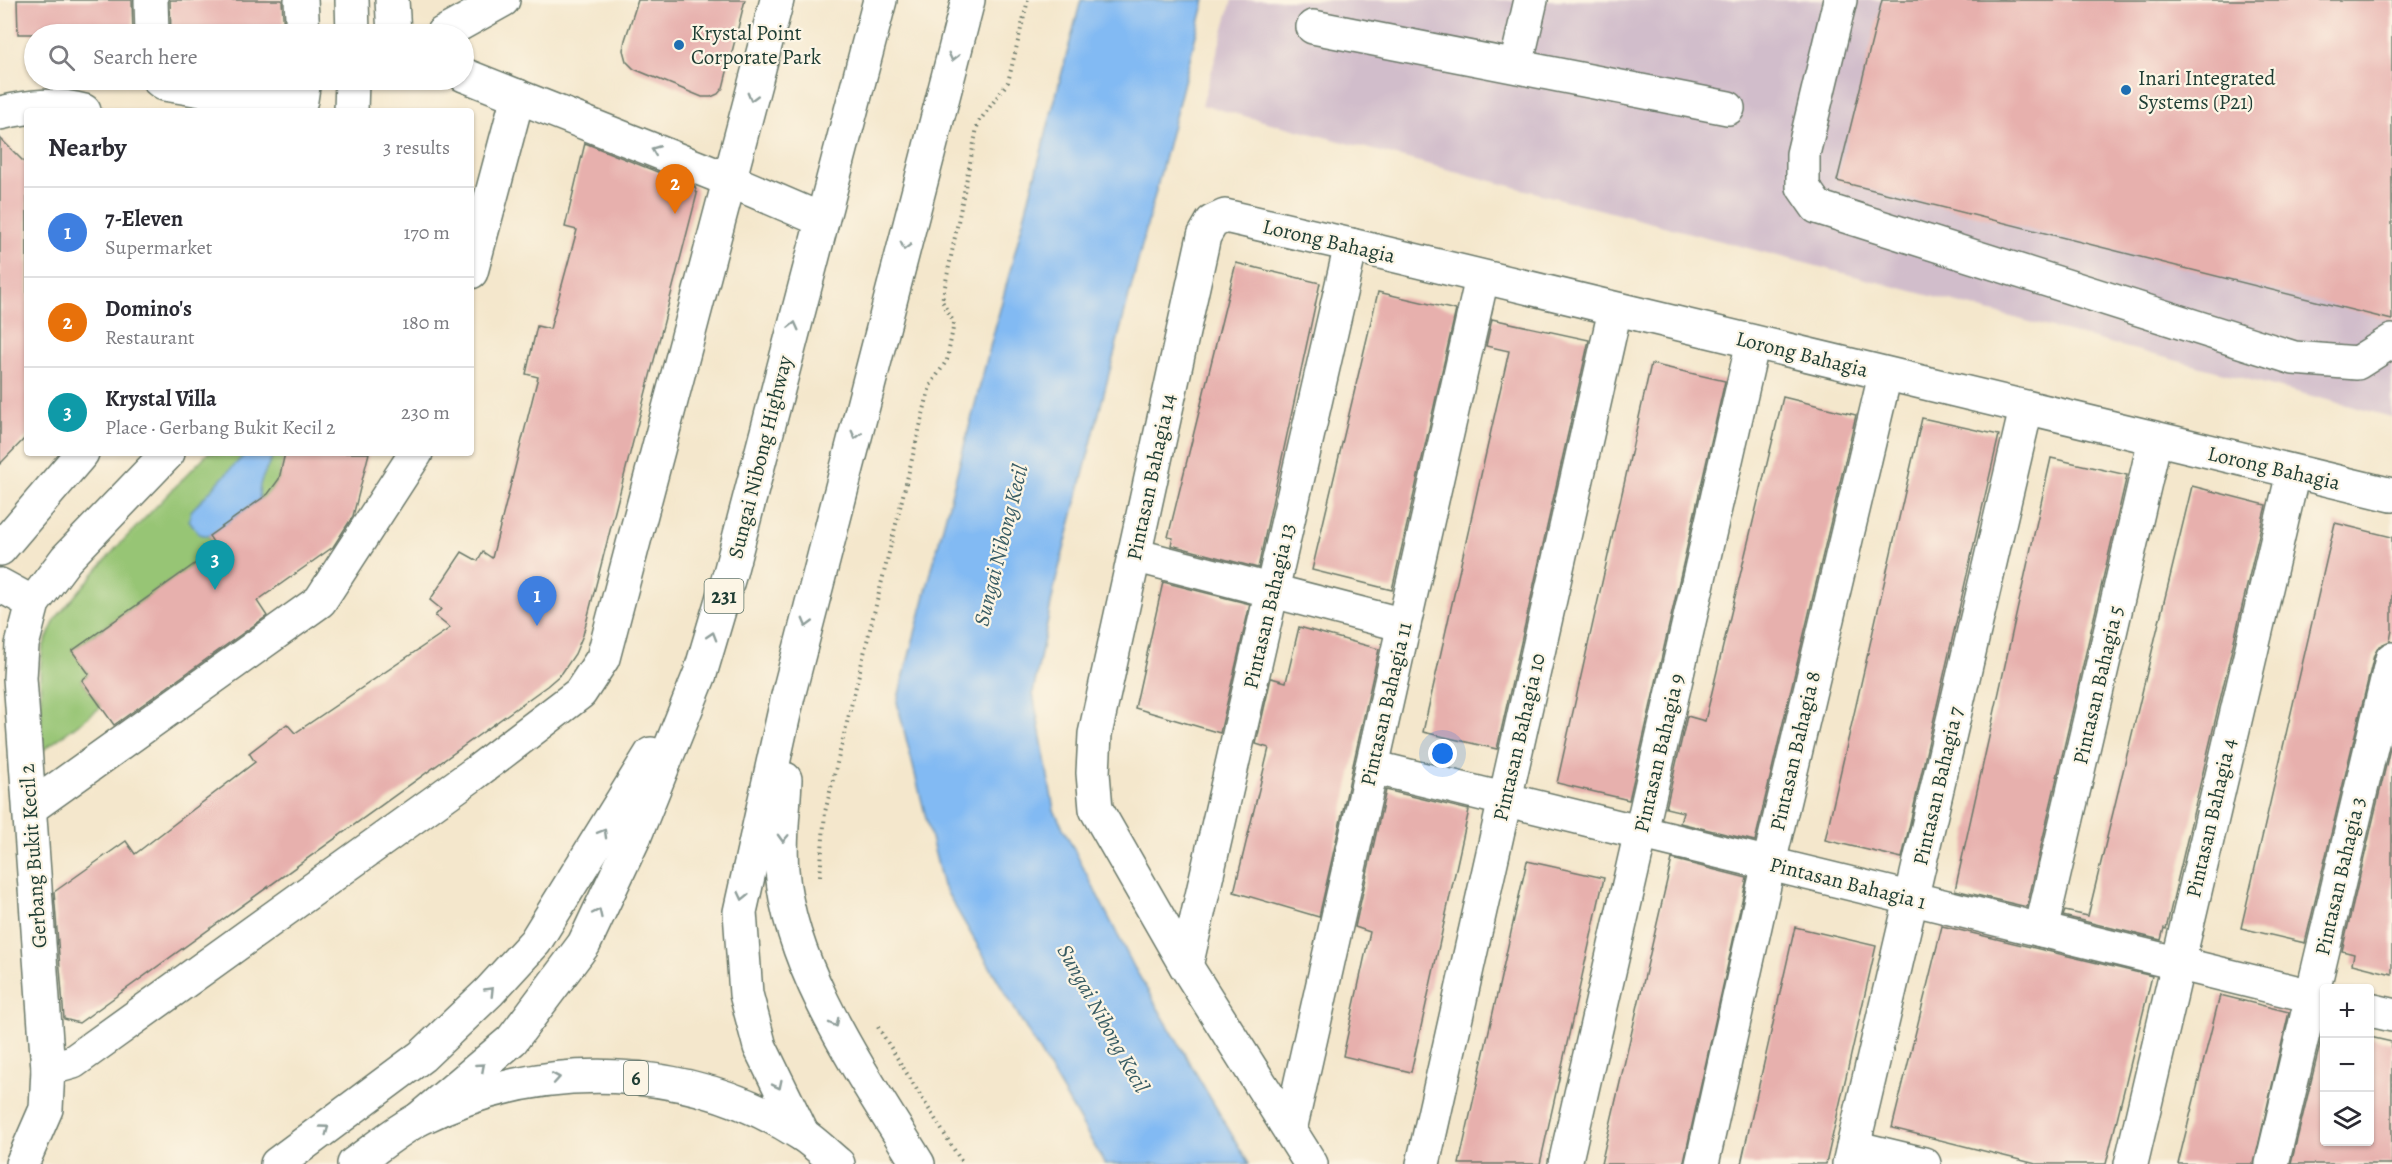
<!DOCTYPE html>
<html lang="en">
<head>
<meta charset="utf-8">
<style>
	:root { --surface:#fff; --page:#f2f2f3; --text:#2b2b33; --muted:#7c7c81; --line:#e1e1e2; --accent:#1f6fb2 }
	body { margin:0; font-family:Alegreya,serif; background:var(--page); color:var(--text) }
	.controls { position:absolute; right:18px; bottom:18px; display:grid; overflow:hidden; border-radius:6px; box-shadow:0 2px 4px #0004 }
	.controls button { width:54px; height:54px; display:grid; place-items:center; padding:0; border:0; border-bottom:2px solid var(--line); background:var(--surface); color:var(--text); font:30px sans-serif }
	.you { position:absolute; left:1443px; top:754px; width:21px; height:21px; margin:-15px; border:4px solid #fff; border-radius:50%; background:#1a73e8; box-shadow:0 0 0 9px #1a73e833 }
	.badge { display:grid; place-items:center; width:39px; height:39px; border-radius:50%; background:var(--accent); color:#fff; font-size:20px; font-weight:700 }
	.pin { position:absolute; translate:-50% -50px; filter:drop-shadow(0 2px 3px #0008) }
	.pin::after { content:''; position:absolute; top:32px; width:21px; height:18px; background:inherit; clip-path:polygon(0 0,100% 0,50% 100%) }
	.list { margin:0; padding:0; list-style:none }
	h2 { display:flex; justify-content:space-between; align-items:center; height:78px; margin:0; padding:0 24px; font-size:26px }
	h2 small { font-size:20px; font-weight:400; color:var(--muted) }
	.list li { display:grid; grid-template-columns:39px 1fr auto; gap:18px; align-items:center; box-sizing:border-box; height:90px; padding:0 24px; border-top:2px solid var(--line) }
	.list b { display:block; font-size:22px; white-space:nowrap }
	.list p { margin:0; font-size:20px; white-space:nowrap; color:var(--muted) }
	.list em { font-size:20px; font-style:normal; color:var(--muted) }
	.icon { flex:none; width:33px; height:33px; fill:none; stroke:currentColor; stroke-width:2; stroke-linecap:round; stroke-linejoin:round }
	.map { position:relative; flex:none; width:2392px; height:1164px; overflow:hidden }
	.search { position:absolute; background:var(--surface); box-shadow:0 2px 4px #0004; left:24px; top:24px; width:450px; height:66px; display:flex; align-items:center; gap:15px; box-sizing:border-box; padding:0 21px; border-radius:33px; color:var(--muted); font-size:22px }
	.panel { position:absolute; background:var(--surface); box-shadow:0 2px 4px #0004; left:24px; top:108px; width:450px; height:348px; border-radius:6px }
	.map>svg:first-child { display:block }
	.industrial { fill:#d1bdcb }
	.green { fill:#97c574; stroke:#5b8154; stroke-width:1.5 }
	.water { fill:#82baf3; stroke:#507c94; stroke-width:1.5 }
	.building { fill:#e7b0ad }
	.lines { fill:none; stroke-linecap:round; stroke-linejoin:round }
	.minor-casing { stroke:#6a7869; stroke-width:36 }
	.major-casing { stroke:#6a7869; stroke-width:36 }
	.path { stroke:#6a7869; stroke-width:4; stroke-dasharray:1.5 4.5; stroke-linecap:butt }
	.minor { stroke:#fff; stroke-width:33 }
	.major { stroke:#fff; stroke-width:33 }
	.oneway { stroke:#8f9e9a }
	.poi-dot { fill:#1f6fb2; stroke:#fcf5e5; stroke-width:2 }
	.labels { text-anchor:middle; stroke-width:4.5; stroke-linejoin:round; paint-order:stroke }
	.shield { fill:#fcf5e5; stroke:#617469; stroke-width:1.5 }
	.shield-label { font-size:20px; font-weight:bold; fill:#1f3d34 }
	.poi-label { font-size:21px; fill:#1f3d34; stroke:#fcf5e5; text-anchor:start }
	.street-label { font-size:21px; fill:#1f3d34; stroke:#fcf5e5 }
	.water-label { font-size:22px; font-style:italic; fill:#385c64; stroke:#fcf5e5 }
</style>
</head>
<body>
<div class="map">
<svg width="2392" height="1164" viewBox="0 0 2392 1164">
	<rect width="100%" height="100%" fill="#fcf5e5"/>
	<filter id="ink" filterUnits="userSpaceOnUse"><feTurbulence type="fractalNoise" baseFrequency=".0167" numOctaves="2"/><feDisplacementMap in="SourceGraphic" scale="12" xChannelSelector="R" yChannelSelector="G"/><feConvolveMatrix kernelMatrix="1 2 1 2 8 2 1 2 1" color-interpolation-filters="sRGB"/></filter>
	<filter id="wash" filterUnits="userSpaceOnUse"><feTurbulence type="fractalNoise" baseFrequency=".008" numOctaves="4" result="noise"/><feDisplacementMap in="SourceGraphic" scale="24" xChannelSelector="R" yChannelSelector="G"/><feGaussianBlur stdDeviation="1.35" result="paint"/><feColorMatrix in="noise" values="0 0 0 0 0 0 0 0 0 0 0 0 0 0 0 0 0 1.4 0 .05"/><feComposite in="paint" operator="in"/></filter>
	<g filter="url(#wash)">
		<rect width="100%" height="100%" fill="#f4e7cc"/>
		<path class="industrial" d="M 1232,0 L 2392,0 L 2392,417 L 1202,105 Z"/>
		<path class="green" d="M 208,453 L 285,453 L 279,479 L 268,494 L 209,536 L 223,557 L 203,558 L 72,650 L 89,674 L 82,680 L 101,707 L 42,751 L 40,669 L 43,647 L 56,618 L 116,548 Z"/>
		<g class="water">
			<path d="M 1081,0 L 1205,0 L 1055,584 L 1033,693 L 1054,810 L 1135,969 L 1249,1164 L 1105,1164 L 943,886 L 897,702 Z"/>
			<path d="M 246,453 L 273,453 C 269,470 256,481 260,499 L 209,536 L 199,534 L 189,520 L 191,511 Z"/>
		</g>
		<g id="blocks">
			<g class="building">
				<path d="M 17,0 L 132,0 L 133,34 L 18,34 Z"/>
				<path d="M 170,0 L 282,0 L 284,34 L 171,34 Z"/>
				<path d="M 638,0 L 745,0 L 723,88 L 718,94 L 711,97 L 702,97 L 634,69 L 626,61 L 623,50 L 625,40 Z"/>
				<path d="M 1882,0 L 2392,0 L 2392,320 L 1837,181 Z"/>
				<path d="M 0,138 L 27,165 L 27,436 L 0,464 Z"/>
				<path d="M 585,143 L 695,187 L 697,194 L 583,635 L 575,654 L 562,673 L 547,686 L 79,1023 L 64,1019 L 54,892 L 126,841 L 135,854 L 255,762 L 249,753 L 287,724 L 295,733 L 450,628 L 435,616 L 441,609 L 430,600 L 462,552 L 478,561 L 483,552 L 492,558 L 538,377 L 526,374 L 537,326 L 550,329 L 577,230 L 565,227 Z"/>
				<path d="M 1236,263 L 1320,283 L 1258,568 L 1171,545 L 1173,538 L 1168,537 Z"/>
				<path d="M 1378,292 L 1456,310 L 1392,590 L 1312,570 Z"/>
				<path d="M 1492,319 L 1589,340 L 1497,749 L 1423,732 L 1509,351 L 1486,346 Z"/>
				<path d="M 1651,364 L 1725,381 L 1629,800 L 1557,783 Z"/>
				<path d="M 1783,397 L 1856,415 L 1755,841 L 1680,823 L 1683,812 L 1666,808 L 1687,716 L 1705,721 Z"/>
				<path d="M 1922,418 L 1999,435 L 1902,858 L 1825,840 Z"/>
				<path d="M 285,453 L 369,453 L 353,516 L 333,547 L 257,601 L 267,616 L 114,725 L 82,680 L 89,674 L 72,651 L 217,548 L 209,536 L 268,494 L 279,479 Z"/>
				<path d="M 2051,458 L 2127,475 L 2027,907 L 1955,890 Z"/>
				<path d="M 2192,486 L 2266,505 L 2166,929 L 2164,928 L 2161,940 L 2063,916 L 2065,911 L 2088,916 Z"/>
				<path d="M 2335,523 L 2392,537 L 2392,630 L 2390,641 L 2379,646 L 2374,655 L 2305,943 L 2241,928 Z"/>
				<path d="M 1163,582 L 1250,604 L 1220,733 L 1135,708 Z"/>
				<path d="M 1299,627 L 1379,649 L 1319,917 L 1234,892 L 1269,748 L 1256,744 L 1271,678 L 1286,682 Z"/>
				<path d="M 2392,740 L 2392,974 L 2352,964 L 2354,954 L 2342,951 Z"/>
				<path d="M 1386,790 L 1469,810 L 1411,1072 L 1343,1056 L 1370,932 L 1355,927 Z"/>
				<path d="M 1672,859 L 1747,878 L 1684,1161 L 1683,1164 L 1601,1164 Z"/>
				<path d="M 1527,861 L 1604,878 L 1540,1164 L 1459,1164 Z"/>
				<path d="M 1942,926 L 2152,976 L 2106,1164 L 2036,1164 L 1892,1128 Z"/>
				<path d="M 1795,927 L 1876,946 L 1826,1164 L 1741,1164 Z"/>
				<path d="M 2220,995 L 2289,1012 L 2254,1164 L 2178,1164 Z"/>
				<path d="M 2325,1024 L 2325,1142 L 2370,1142 L 2370,1037 L 2392,1042 L 2392,1164 L 2291,1164 Z"/>
			</g>
		</g>
	</g>
	<g filter="url(#ink)">
		<use href="#blocks" fill-opacity="0" stroke="#6a7869" stroke-width="1.5"/>
		<g class="lines">
			<g class="minor-casing">
				<g id="minor">
					<path d="M 151,0 L 152,34"/>
					<path d="M 301,0 L 303,34"/>
					<path d="M 352,0 L 353,34"/>
					<path d="M 392,0 L 394,34"/>
					<path d="M 1840,0 L 1803,154 L 1803,187 L 1817,207 L 2294,358 L 2357,363 L 2392,341"/>
					<path d="M 1313,27 L 1728,108"/>
					<path d="M 442,34 L 503,0"/>
					<path d="M 1516,66 L 1531,0"/>
					<path d="M 464,75 L 729,180 L 822,220"/>
					<path d="M 159,80 L 164,84 L 290,104 L 301,100 L 304,80"/>
					<path d="M 351,111 L 352,80"/>
					<path d="M 0,113 C 30,106 54,103 84,111"/>
					<path d="M 471,272 L 518,96"/>
					<path d="M 0,549 L 82,453"/>
					<path d="M 1134,555 L 1404,625"/>
					<path d="M 0,585 L 33,603"/>
					<path d="M 1372,767 L 2324,999"/>
					<path d="M 30,808 L 320,601 L 416,453"/>
					<path d="M 2041,930 L 2155,439"/>
					<path d="M 1186,966 L 1351,245"/>
					<path d="M 2370,1010 L 2392,1015"/>
					<path d="M 48,1069 L 73,1062 L 475,773 L 580,693 L 603,658 L 777,0"/>
					<path d="M 1290,1130 L 1482,278"/>
					<path d="M 1853,1147 L 1924,1164"/>
					<path d="M 22,1164 L 46,1109 L 48,1069 L 20,678 L 22,645 L 33,603 L 66,559 L 168,453"/>
					<path d="M 1311,1164 L 1186,966 L 1096,809 L 1093,773 L 1095,734 L 1204,236 L 1212,222 L 1225,216 L 1351,245 L 2392,495"/>
					<path d="M 1423,1164 L 1615,310"/>
					<path d="M 1565,1164 L 1753,342"/>
					<path d="M 1702,1164 L 1769,863 L 1885,375"/>
					<path d="M 1849,1164 L 2026,409"/>
					<path d="M 2131,1164 L 2293,473"/>
					<path d="M 2272,1164 L 2392,659"/>
				</g>
			</g>
			<g class="major-casing">
				<g id="major">
					<path d="M 785,779 C 784,808 779,841 782,870 C 790,972 866,1079 918,1164"/>
					<path d="M 420,1118 L 512,1040 L 584,944 L 634,838 L 700,674 L 730,573 L 880,0"/>
					<path d="M 803,1135 L 760,1047 L 746,994 L 740,912 L 788,696 L 968,0"/>
					<path d="M 277,1164 L 422,1056 L 489,992 L 535,942 L 651,754"/>
					<path d="M 354,1164 C 375,1149 397,1130 421,1118 C 541,1058 689,1062 803,1135 C 815,1143 826,1154 838,1164"/>
				</g>
			</g>
			<g class="path">
				<path d="M 820,876 L 825,812 L 930,386 L 947,360 L 954,323 L 942,301 L 978,123 L 1008,82 L 1028,0"/>
				<path d="M 878,1027 L 963,1164"/>
			</g>
			<use href="#minor" class="minor"/>
			<use href="#major" class="major"/>
		</g>
		<defs><path id="oneway-chevron" d="M-2-3.5L2.5 0L-2 3.5" fill="none" stroke-width="1.6" stroke-linecap="round" stroke-linejoin="round" transform="scale(1.5)"/></defs>
		<g class="oneway">
			<use href="#oneway-chevron" transform="translate(953 57) rotate(104)"/>
			<use href="#oneway-chevron" transform="translate(752 97) rotate(105)"/>
			<use href="#oneway-chevron" transform="translate(655 150) rotate(-158)"/>
			<use href="#oneway-chevron" transform="translate(905 246) rotate(104)"/>
			<use href="#oneway-chevron" transform="translate(794 326) rotate(-76)"/>
			<use href="#oneway-chevron" transform="translate(856 435) rotate(104)"/>
			<use href="#oneway-chevron" transform="translate(807 623) rotate(105)"/>
			<use href="#oneway-chevron" transform="translate(712 636) rotate(-73)"/>
			<use href="#oneway-chevron" transform="translate(603 833) rotate(-60)"/>
			<use href="#oneway-chevron" transform="translate(783 838) rotate(92)"/>
			<use href="#oneway-chevron" transform="translate(743 896) rotate(103)"/>
			<use href="#oneway-chevron" transform="translate(598 913) rotate(-65)"/>
			<use href="#oneway-chevron" transform="translate(490 991) rotate(-46)"/>
			<use href="#oneway-chevron" transform="translate(835 1023) rotate(62)"/>
			<use href="#oneway-chevron" transform="translate(481 1067) rotate(-41)"/>
			<use href="#oneway-chevron" transform="translate(556 1078) rotate(-10)"/>
			<use href="#oneway-chevron" transform="translate(778 1085) rotate(64)"/>
			<use href="#oneway-chevron" transform="translate(325 1129) rotate(-36)"/>
		</g>
	</g>
	<g class="poi-dot">
		<circle cx="679" cy="45" r="6"/>
		<circle cx="2126" cy="90" r="6"/>
	</g>
	<g class="labels">
		<g class="shield">
			<rect x="704.5" y="579" width="39" height="34" rx="4.5"/>
			<rect x="624" y="1061" width="24" height="34" rx="4.5"/>
		</g>
		<g class="shield-label">
			<text x="724" y="603">231</text>
			<text x="636" y="1085">6</text>
		</g>
		<g class="poi-label">
			<text x="691" y="40">Krystal Point<tspan x="691" dy="24">Corporate Park</tspan></text>
			<text x="2138" y="85">Inari Integrated<tspan x="2138" dy="24">Systems (P21)</tspan></text>
		</g>
		<g class="street-label">
			<text transform="translate(1329 241) rotate(13)" y="7">Lorong Bahagia</text>
			<text transform="translate(1802 354) rotate(14)" y="7">Lorong Bahagia</text>
			<text transform="translate(760 457) rotate(-76)" y="7">Sungai Nibong Highway</text>
			<text transform="translate(2274 468) rotate(13)" y="7">Lorong Bahagia</text>
			<text transform="translate(1151 477) rotate(-78)" y="7">Pintasan Bahagia 14</text>
			<text transform="translate(1269 606) rotate(-77)" y="7">Pintasan Bahagia 13</text>
			<text transform="translate(2098 685) rotate(-77)" y="7">Pintasan Bahagia 5</text>
			<text transform="translate(1386 704) rotate(-77)" y="7">Pintasan Bahagia 11</text>
			<text transform="translate(1519 737) rotate(-77)" y="7">Pintasan Bahagia 10</text>
			<text transform="translate(1795 751) rotate(-77)" y="7">Pintasan Bahagia 8</text>
			<text transform="translate(1659 753) rotate(-77)" y="7">Pintasan Bahagia 9</text>
			<text transform="translate(1938 786) rotate(-77)" y="7">Pintasan Bahagia 7</text>
			<text transform="translate(2211 818) rotate(-77)" y="7">Pintasan Bahagia 4</text>
			<text transform="translate(33 856) rotate(-94)" y="7">Gerbang Bukit Kecil 2</text>
			<text transform="translate(2340 876) rotate(-77)" y="7">Pintasan Bahagia 3</text>
			<text transform="translate(1848 883) rotate(14)" y="7">Pintasan Bahagia 1</text>
		</g>
		<g class="water-label">
			<text transform="translate(1000 545) rotate(-76)" y="8">Sungai Nibong Kecil</text>
			<text transform="translate(1104 1018) rotate(61)" y="8">Sungai Nibong Kecil</text>
		</g>
	</g>
</svg>
<div class="controls">
<button>+</button>
<button>−</button>
<button><svg class="icon" aria-label="layers" viewBox="0 0 24 24"><path d="M12 4l9 5-9 5-9-5zM3 14l9 5 9-5"/></svg></button>
</div>
<div class="you"></div>
<div class="pin badge" style="left:537px;top:626px;background:#3f7fe0">1</div>
<div class="pin badge" style="left:675px;top:214px;background:#e8710a">2</div>
<div class="pin badge" style="left:215px;top:590px;background:#0f9aa8">3</div>
<div class="search"><svg class="icon" aria-label="search" viewBox="0 0 24 24"><circle cx="10" cy="10" r="6"/><path d="M15 15l6 6"/></svg>Search here</div>
<section class="panel">
<h2>Nearby<small>3 results</small></h2>
<ul class="list">
<li><span class="badge" style="background:#3f7fe0">1</span><div><b>7-Eleven</b><p>Supermarket</p></div><em>170 m</em></li>
<li><span class="badge" style="background:#e8710a">2</span><div><b>Domino's</b><p>Restaurant</p></div><em>180 m</em></li>
<li><span class="badge" style="background:#0f9aa8">3</span><div><b>Krystal Villa</b><p>Place · Gerbang Bukit Kecil 2</p></div><em>230 m</em></li>
</ul>
</section>
</div>
</body>
</html>
